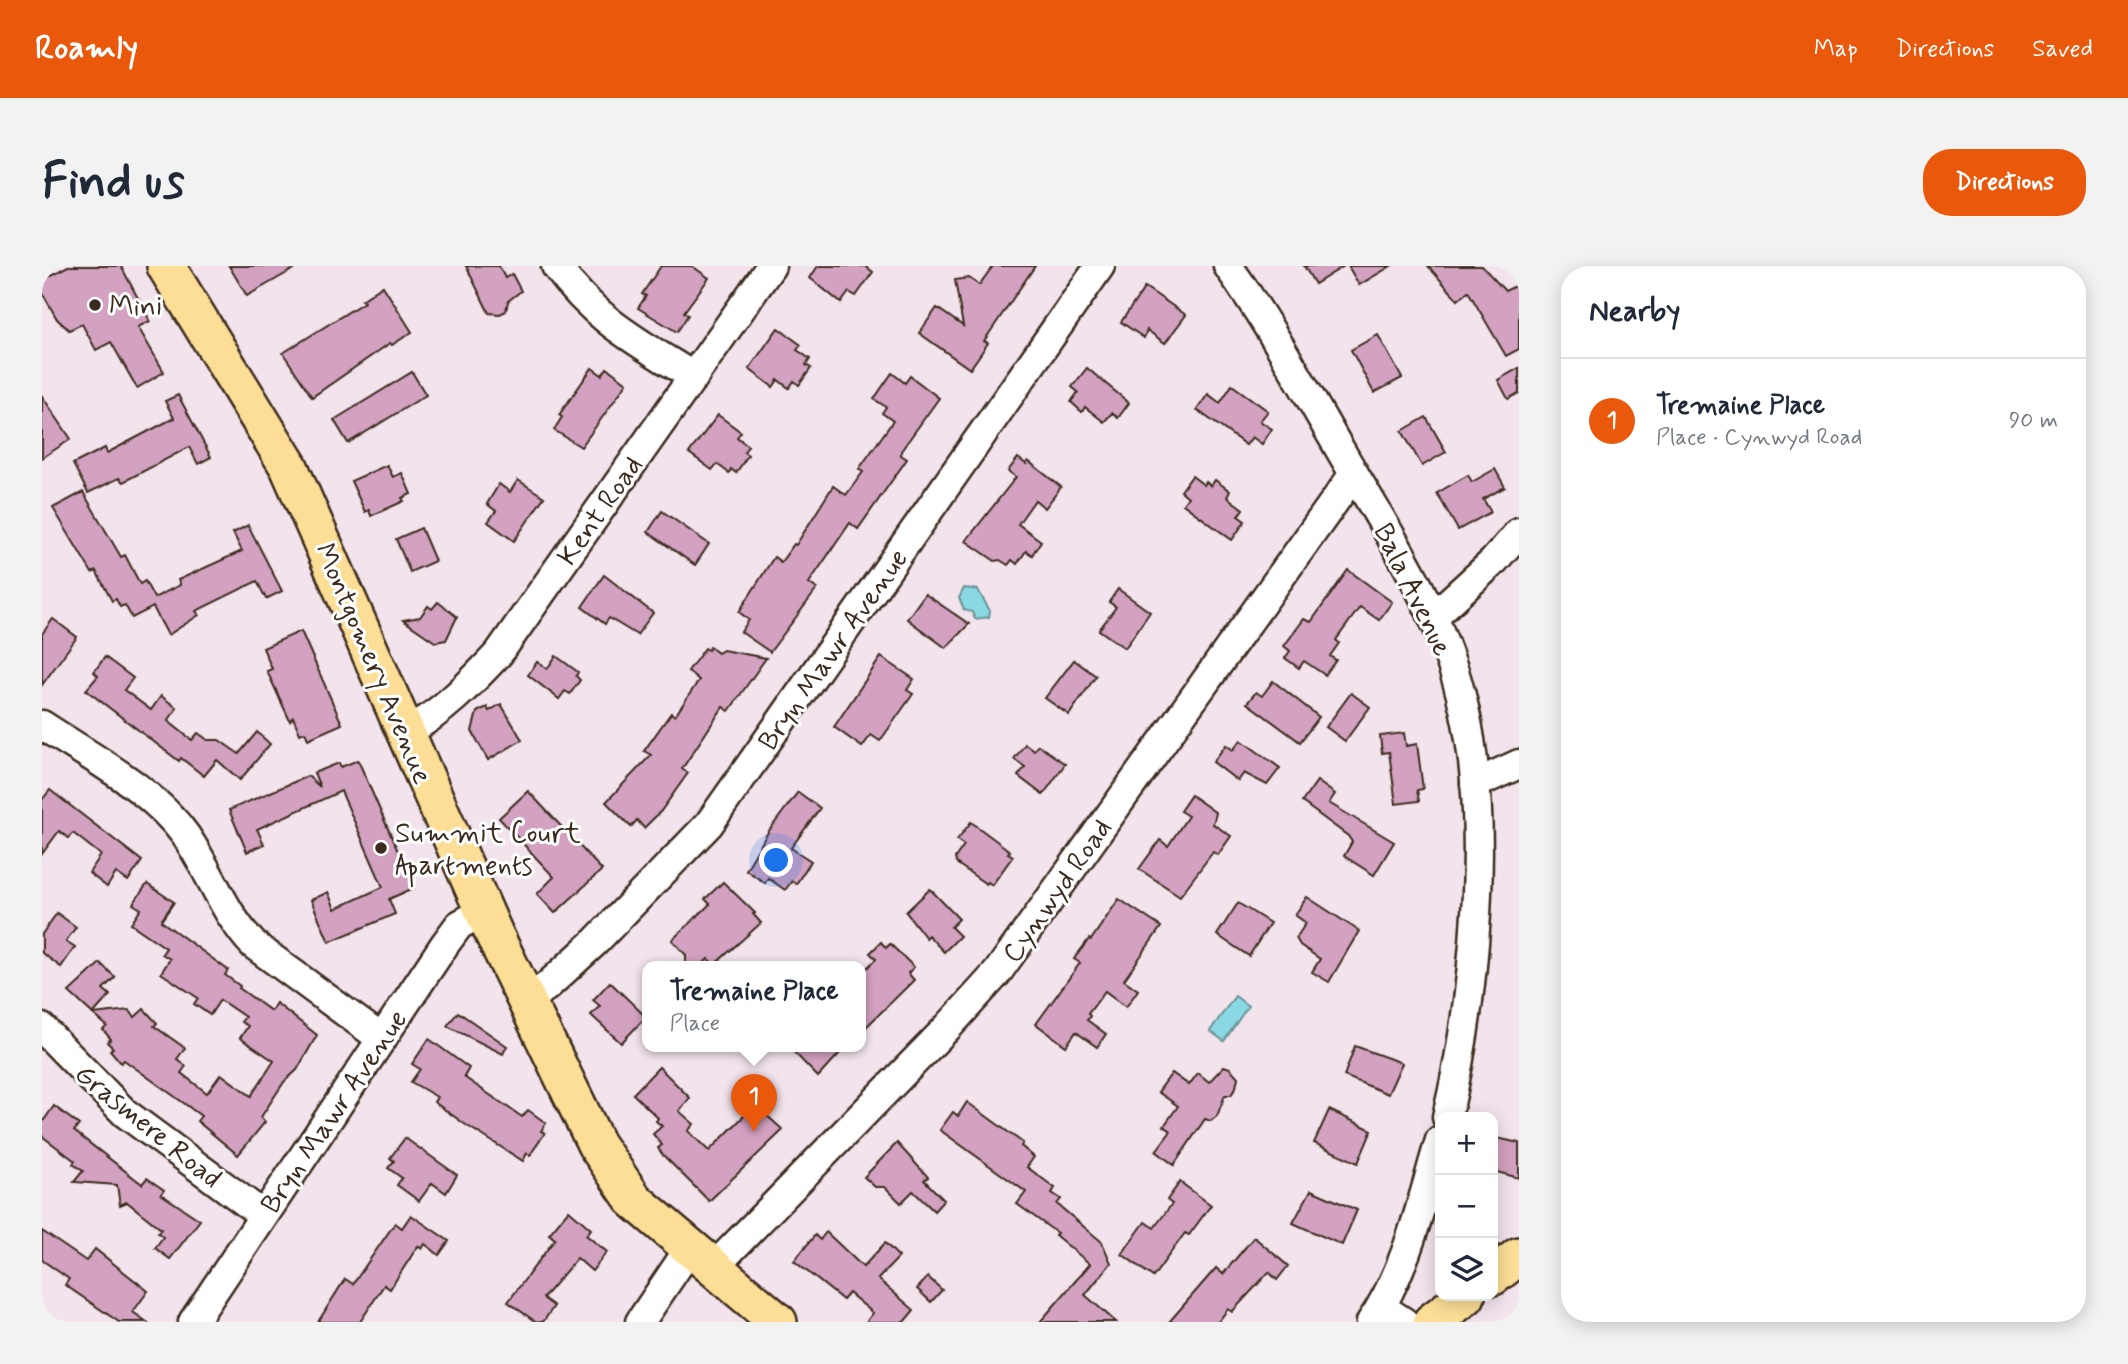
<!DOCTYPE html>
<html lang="en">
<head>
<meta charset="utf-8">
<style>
	:root { --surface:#fff; --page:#f2f2f3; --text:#1f2937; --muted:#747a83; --line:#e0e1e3; --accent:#ea580c }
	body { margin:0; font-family:Mynerve,sans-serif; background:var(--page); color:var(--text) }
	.controls { position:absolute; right:21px; bottom:21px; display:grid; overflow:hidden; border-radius:14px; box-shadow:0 4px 18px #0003 }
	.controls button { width:63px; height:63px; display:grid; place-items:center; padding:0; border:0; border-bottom:2px solid var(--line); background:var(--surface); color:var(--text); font:35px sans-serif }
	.you { position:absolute; left:735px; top:595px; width:24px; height:24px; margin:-18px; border:5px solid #fff; border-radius:50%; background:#1a73e8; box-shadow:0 0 0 10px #1a73e833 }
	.badge { display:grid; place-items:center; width:46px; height:46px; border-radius:50%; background:var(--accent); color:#fff; font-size:23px; font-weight:700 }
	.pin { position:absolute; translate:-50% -58px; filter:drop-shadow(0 2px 4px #0008) }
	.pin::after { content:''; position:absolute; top:37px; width:24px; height:21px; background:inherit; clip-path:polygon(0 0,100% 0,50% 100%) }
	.popup { position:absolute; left:600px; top:695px; width:224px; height:91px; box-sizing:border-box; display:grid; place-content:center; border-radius:14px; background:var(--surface); filter:drop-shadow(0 2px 5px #0005); font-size:23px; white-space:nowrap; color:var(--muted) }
	.popup b { font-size:26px; color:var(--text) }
	.popup::after { content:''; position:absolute; left:50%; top:100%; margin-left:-14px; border:14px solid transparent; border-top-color:var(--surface) }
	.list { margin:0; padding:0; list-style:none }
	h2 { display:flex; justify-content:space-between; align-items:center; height:91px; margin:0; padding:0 28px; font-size:30px }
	h2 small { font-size:23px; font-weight:400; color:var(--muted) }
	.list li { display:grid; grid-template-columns:46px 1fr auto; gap:21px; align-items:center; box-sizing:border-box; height:126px; padding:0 28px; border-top:2px solid var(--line) }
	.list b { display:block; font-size:26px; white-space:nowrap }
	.list p { margin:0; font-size:23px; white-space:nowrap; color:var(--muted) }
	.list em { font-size:23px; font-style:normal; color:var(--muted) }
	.icon { flex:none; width:38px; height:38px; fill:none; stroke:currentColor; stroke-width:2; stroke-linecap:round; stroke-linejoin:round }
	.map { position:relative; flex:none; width:1477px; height:1056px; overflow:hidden; border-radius:28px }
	header { display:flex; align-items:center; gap:42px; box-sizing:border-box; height:98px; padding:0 35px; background:var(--accent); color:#fff }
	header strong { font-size:33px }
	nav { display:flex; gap:38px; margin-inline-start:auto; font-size:24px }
	.intro { display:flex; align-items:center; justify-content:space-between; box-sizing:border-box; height:168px; padding:0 42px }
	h1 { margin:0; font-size:49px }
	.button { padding:18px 32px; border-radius:28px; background:var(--accent); color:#fff; font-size:24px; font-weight:700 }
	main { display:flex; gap:42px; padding:0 42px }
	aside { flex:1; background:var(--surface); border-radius:28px; box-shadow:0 4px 18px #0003 }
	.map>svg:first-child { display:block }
	.water { fill:#89d9e4; stroke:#6a9395; stroke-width:2 }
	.building { fill:#d3a2c1; stroke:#3b2a1e; stroke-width:2 }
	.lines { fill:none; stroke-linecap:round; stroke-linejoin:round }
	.minor-casing { stroke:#3b2a1e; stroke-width:33 }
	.major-casing { stroke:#3b2a1e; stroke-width:42 }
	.minor { stroke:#fff; stroke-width:28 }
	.major { stroke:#fcde96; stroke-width:37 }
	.poi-dot { fill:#3b2a1e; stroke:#fff; stroke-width:2.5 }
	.labels { text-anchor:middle; stroke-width:6; stroke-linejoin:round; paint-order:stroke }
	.poi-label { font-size:28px; fill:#3b2a1e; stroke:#fff; text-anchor:start }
	.street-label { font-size:28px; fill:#3b2a1e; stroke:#fff }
</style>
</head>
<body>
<header>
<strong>Roamly</strong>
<nav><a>Map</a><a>Directions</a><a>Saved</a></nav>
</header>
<div class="intro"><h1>Find us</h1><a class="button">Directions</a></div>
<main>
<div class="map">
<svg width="1477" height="1056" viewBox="0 0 1477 1056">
	<rect width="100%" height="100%" fill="#f2e3ec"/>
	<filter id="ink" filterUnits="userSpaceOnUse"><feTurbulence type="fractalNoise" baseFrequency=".0143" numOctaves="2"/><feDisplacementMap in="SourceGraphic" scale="14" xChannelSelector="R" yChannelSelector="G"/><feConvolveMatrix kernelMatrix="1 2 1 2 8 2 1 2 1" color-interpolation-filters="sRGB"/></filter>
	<g filter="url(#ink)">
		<g class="water">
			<path d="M 922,322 L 936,324 L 948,345 L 947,351 L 933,353 L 930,346 L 922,344 L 917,332 Z"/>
			<path d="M 1193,730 L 1206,740 L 1182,775 L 1168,765 Z"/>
		</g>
		<g class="building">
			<path d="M 26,0 L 79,0 L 108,55 L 96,61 L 122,106 L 95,122 L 69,76 L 54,84 L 40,58 L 27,64 L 15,53 L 0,26 L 0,14 Z"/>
			<path d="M 187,0 L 257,0 L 205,30 Z"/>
			<path d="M 424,0 L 457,0 L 463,12 L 470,8 L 479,25 L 466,35 L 464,45 L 458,48 L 447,47 Z"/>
			<path d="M 619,0 L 650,0 L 667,12 L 642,46 L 646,49 L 635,66 L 596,42 L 604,30 L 600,28 Z"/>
			<path d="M 776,0 L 823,0 L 831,6 L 814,30 L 807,26 L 799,37 L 768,12 Z"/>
			<path d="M 951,0 L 993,0 L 942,75 L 946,77 L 928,103 L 877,67 L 895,42 L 921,60 L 913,14 L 927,12 L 937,19 Z"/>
			<path d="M 1262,0 L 1302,0 L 1273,18 Z"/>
			<path d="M 1306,0 L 1349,0 L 1317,19 Z"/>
			<path d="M 1386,0 L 1440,0 L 1463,25 L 1477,18 L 1477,83 L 1464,90 L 1426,25 L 1416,34 Z"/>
			<path d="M 341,20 L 370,66 L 350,79 L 348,77 L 270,131 L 241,87 L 322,36 L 320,34 Z"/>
			<path d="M 1103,21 L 1144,49 L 1123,77 L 1105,64 L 1102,72 L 1079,56 Z"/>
			<path d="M 736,62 L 759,79 L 755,84 L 768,93 L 764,99 L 769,102 L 757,119 L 752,115 L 747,122 L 736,114 L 731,121 L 707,103 Z"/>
			<path d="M 1336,69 L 1360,112 L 1332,127 L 1309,84 Z"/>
			<path d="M 550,102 L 560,109 L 565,102 L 585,117 L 539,181 L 512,164 L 520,151 L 517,149 Z"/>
			<path d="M 1045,102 L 1087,137 L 1076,152 L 1070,147 L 1062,156 L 1043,141 L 1040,146 L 1029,136 L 1036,126 L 1030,121 Z"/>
			<path d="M 1477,102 L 1477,127 L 1466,133 L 1456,114 Z"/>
			<path d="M 370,106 L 384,129 L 306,177 L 292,154 Z"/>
			<path d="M 850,107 L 863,117 L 868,110 L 897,132 L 859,185 L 859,189 L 865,193 L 816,263 L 808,257 L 767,317 L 775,323 L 728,386 L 699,366 L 707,354 L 697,346 L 732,291 L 739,296 L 752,278 L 754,279 L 791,220 L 804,229 L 821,206 L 817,203 L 851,155 L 840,147 L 844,141 L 832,133 Z"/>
			<path d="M 1190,119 L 1226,145 L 1218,155 L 1230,163 L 1220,178 L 1210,171 L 1204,179 L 1155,144 L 1166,128 L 1178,137 Z"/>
			<path d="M 136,129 L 169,191 L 156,198 L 147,181 L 81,216 L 77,212 L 46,227 L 31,198 L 63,182 L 65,187 L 132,152 L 123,135 Z"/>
			<path d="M 0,130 L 29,173 L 0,192 Z"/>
			<path d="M 676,149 L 699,166 L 695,171 L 706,180 L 702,186 L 706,189 L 694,207 L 689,203 L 687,207 L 675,198 L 670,204 L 647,187 Z"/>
			<path d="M 1384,151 L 1404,186 L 1380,200 L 1360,165 Z"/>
			<path d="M 976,192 L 984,198 L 986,195 L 1019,221 L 1003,242 L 993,234 L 976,258 L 999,275 L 990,289 L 984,285 L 975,298 L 970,294 L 966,299 L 958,294 L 953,295 L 924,275 L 974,211 L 966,205 Z"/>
			<path d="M 345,199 L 351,211 L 360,207 L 369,228 L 360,232 L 362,235 L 329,250 L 327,244 L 323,246 L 309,215 Z"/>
			<path d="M 1453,203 L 1463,221 L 1441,233 L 1449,246 L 1416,264 L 1395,227 L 1426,209 L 1430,216 Z"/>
			<path d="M 1150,210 L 1162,219 L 1164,216 L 1169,220 L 1173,214 L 1188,225 L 1185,231 L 1201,243 L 1196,250 L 1203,255 L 1190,274 L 1141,238 L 1146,231 L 1139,225 Z"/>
			<path d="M 476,214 L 502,231 L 472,275 L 446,256 L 454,245 L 445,238 L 457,218 L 468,226 Z"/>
			<path d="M 41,226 L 79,291 L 83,289 L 98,318 L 103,315 L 112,332 L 138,319 L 136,314 L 200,285 L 191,267 L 206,259 L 240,325 L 224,333 L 215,315 L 154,345 L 157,349 L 126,369 L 111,341 L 90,352 L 83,339 L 78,341 L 74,333 L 70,335 L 54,305 L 50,307 L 11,242 Z"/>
			<path d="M 620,245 L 667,278 L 653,299 L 606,266 Z"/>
			<path d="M 379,262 L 393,295 L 368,306 L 354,273 Z"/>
			<path d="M 1306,304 L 1350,336 L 1337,354 L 1318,341 L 1294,374 L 1297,377 L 1288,390 L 1294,394 L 1283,409 L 1262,395 L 1257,402 L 1243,392 L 1248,385 L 1242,380 L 1262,353 L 1269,356 Z"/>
			<path d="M 562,309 L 611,347 L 595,369 L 567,352 L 563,358 L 540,341 Z"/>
			<path d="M 1076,323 L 1108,346 L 1083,382 L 1057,364 L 1074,341 L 1067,336 Z"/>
			<path d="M 883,328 L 927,358 L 904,382 L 865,353 Z"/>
			<path d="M 396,336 L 415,351 L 404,374 L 393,376 L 361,354 L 378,351 L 386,340 L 390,343 Z"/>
			<path d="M 11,353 L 35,371 L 0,419 L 0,368 Z"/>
			<path d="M 259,365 L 300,458 L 266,473 L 263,466 L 258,468 L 251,451 L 248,455 L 225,405 L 230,403 L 221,382 Z"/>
			<path d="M 668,381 L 676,387 L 681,384 L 724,392 L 687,445 L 681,441 L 640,503 L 646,507 L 619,545 L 602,562 L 595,554 L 589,561 L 564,536 L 609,489 L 602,485 L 629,447 L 633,450 L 657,414 L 646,405 L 663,382 L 666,384 Z"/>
			<path d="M 514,390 L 536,406 L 534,410 L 538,414 L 528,428 L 523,425 L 517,433 L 486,409 L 495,396 L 505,403 Z"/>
			<path d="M 63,391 L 91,412 L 82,424 L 109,444 L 119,430 L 135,442 L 126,455 L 150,474 L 156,467 L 166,474 L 177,474 L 197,488 L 215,466 L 228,478 L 198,514 L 175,494 L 162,510 L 139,492 L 137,495 L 44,424 L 56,410 L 52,406 Z"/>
			<path d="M 839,391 L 872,413 L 865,424 L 871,428 L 838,475 L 829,469 L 820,481 L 792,461 Z"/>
			<path d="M 1032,394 L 1054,410 L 1027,449 L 1003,432 Z"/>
			<path d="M 1231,415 L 1277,451 L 1258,476 L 1205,437 L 1214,426 L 1220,430 Z"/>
			<path d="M 1309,427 L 1328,441 L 1303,475 L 1284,461 Z"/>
			<path d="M 459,438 L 480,474 L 446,494 L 430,465 L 435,446 L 445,441 L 447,445 Z"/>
			<path d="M 1362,467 L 1364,480 L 1375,478 L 1381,523 L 1375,524 L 1377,535 L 1354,538 L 1347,486 L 1340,487 L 1338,470 Z"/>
			<path d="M 1199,474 L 1238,502 L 1225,519 L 1202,507 L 1196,515 L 1171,496 L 1184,479 L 1191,484 Z"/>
			<path d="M 983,478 L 992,484 L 996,479 L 1023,498 L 1001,529 L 976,510 L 983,501 L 972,493 Z"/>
			<path d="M 316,494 L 372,622 L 347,633 L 353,648 L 287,676 L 269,634 L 286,626 L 293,643 L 341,621 L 299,525 L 215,563 L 222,578 L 205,586 L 187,544 L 266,510 L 278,521 L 272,507 L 297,497 L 299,501 Z"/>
			<path d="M 1275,515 L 1293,528 L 1287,537 L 1352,576 L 1332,609 L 1302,590 L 1310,576 L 1306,570 L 1260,536 Z"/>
			<path d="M 8,524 L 100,595 L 86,615 L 74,607 L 65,621 L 47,607 L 59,589 L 31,567 L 26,572 L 17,565 L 0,588 L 0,534 Z"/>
			<path d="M 486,525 L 560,604 L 513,647 L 495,628 L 512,611 L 457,552 Z"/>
			<path d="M 756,526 L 778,542 L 749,582 L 769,595 L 754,618 L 750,615 L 743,624 L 726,612 L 723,617 L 704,604 L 726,566 Z"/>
			<path d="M 1149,529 L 1174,547 L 1171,558 L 1189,570 L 1176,589 L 1171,586 L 1138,630 L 1097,603 L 1118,574 L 1126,580 L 1146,550 L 1138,545 Z"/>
			<path d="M 929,556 L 968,585 L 966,587 L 971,590 L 950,619 L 946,616 L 944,618 L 914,597 L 913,592 L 922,579 L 915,574 Z"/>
			<path d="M 681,616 L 713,647 L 711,648 L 719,657 L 672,699 L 666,693 L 659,700 L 644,700 L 644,689 L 630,674 L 668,638 L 663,633 Z"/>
			<path d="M 105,618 L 132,636 L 119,655 L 186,704 L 183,709 L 198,720 L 197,722 L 229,745 L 234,737 L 275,769 L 255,804 L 242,816 L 219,851 L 223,856 L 196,889 L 155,855 L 159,850 L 143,838 L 82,794 L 79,797 L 68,784 L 71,782 L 65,776 L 69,773 L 61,764 L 65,760 L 51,748 L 87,744 L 93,751 L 102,743 L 115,757 L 112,760 L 143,782 L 135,793 L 144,800 L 139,807 L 165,827 L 179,808 L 209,830 L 232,795 L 198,772 L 206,760 L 199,756 L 203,751 L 178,734 L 168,749 L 152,738 L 156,732 L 119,707 L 128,693 L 120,688 L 124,682 L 89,658 L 99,643 L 91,638 Z"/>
			<path d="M 888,623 L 917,653 L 909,661 L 918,670 L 902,686 L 886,669 L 884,672 L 864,646 Z"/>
			<path d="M 1265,631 L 1317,665 L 1287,716 L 1270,706 L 1278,693 L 1258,679 L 1254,672 L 1264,657 L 1253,649 Z"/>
			<path d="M 1077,633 L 1119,661 L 1082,714 L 1096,724 L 1084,741 L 1063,725 L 1046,748 L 1048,750 L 1045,754 L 1064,768 L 1055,781 L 1034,766 L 1024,780 L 994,758 L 1038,697 L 1032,693 L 1047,673 L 1049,674 Z"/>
			<path d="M 1196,637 L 1228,657 L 1207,690 L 1175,669 Z"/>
			<path d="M 15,647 L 34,661 L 24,675 L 33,681 L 19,701 L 0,687 L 0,668 Z"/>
			<path d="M 839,676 L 844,682 L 848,678 L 872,701 L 866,707 L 872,714 L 819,766 L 819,708 L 834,693 L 828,687 Z"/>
			<path d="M 58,697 L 73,711 L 61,723 L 68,729 L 51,748 L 27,726 Z"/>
			<path d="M 568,716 L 604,751 L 579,777 L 549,749 L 558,740 L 551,734 Z"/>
			<path d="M 416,746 L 465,780 L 461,788 L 405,760 Z"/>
			<path d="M 387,773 L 427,802 L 422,811 L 480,851 L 486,844 L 504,857 L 499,865 L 503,867 L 488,889 L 485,887 L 481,895 L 424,859 L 392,836 L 395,831 L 369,816 L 378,803 L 370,798 Z"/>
			<path d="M 746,780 L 791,780 L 798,787 L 776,811 Z"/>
			<path d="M 1313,780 L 1360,797 L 1346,828 L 1302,810 Z"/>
			<path d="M 1182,800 L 1188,802 L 1196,811 L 1194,821 L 1189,829 L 1183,829 L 1175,850 L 1169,855 L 1163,853 L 1132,899 L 1114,885 L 1129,865 L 1122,860 L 1136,840 L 1116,826 L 1130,807 L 1147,819 L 1156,807 L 1167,816 Z"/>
			<path d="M 617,801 L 648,832 L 637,845 L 652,858 L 646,865 L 667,885 L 713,839 L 741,864 L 667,935 L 621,889 L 616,882 L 620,879 L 611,868 L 620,860 L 614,855 L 616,852 L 591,828 Z"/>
			<path d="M 925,836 L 981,877 L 979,880 L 992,891 L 985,901 L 1013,922 L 1010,927 L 1019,933 L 1015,938 L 1060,976 L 1069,997 L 1043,1029 L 1074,1056 L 998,1056 L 1048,998 L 1013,969 L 1015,967 L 975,938 L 984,926 L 898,864 L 911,846 L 916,850 Z"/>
			<path d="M 12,840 L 37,859 L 32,865 L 100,918 L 105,912 L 122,924 L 119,928 L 158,954 L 128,993 L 113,982 L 121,971 L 116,967 L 119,963 L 85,936 L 78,939 L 75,919 L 32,916 L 41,905 L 31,898 L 33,895 L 0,870 L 0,857 Z"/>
			<path d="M 1287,844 L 1330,864 L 1316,897 L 1272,877 Z"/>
			<path d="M 363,872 L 415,909 L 404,927 L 390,917 L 377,935 L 355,919 L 360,912 L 346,902 L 352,895 L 348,892 Z"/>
			<path d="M 1455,872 L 1477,877 L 1477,912 L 1451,905 Z"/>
			<path d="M 855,877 L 886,911 L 882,914 L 902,934 L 892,945 L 871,925 L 859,937 L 843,921 L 833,921 L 822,911 Z"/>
			<path d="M 1138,916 L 1169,939 L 1147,969 L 1143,967 L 1111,1011 L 1080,988 L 1103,956 L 1112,962 L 1130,938 L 1125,934 Z"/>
			<path d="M 1269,924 L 1315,944 L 1300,979 L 1251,957 Z"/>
			<path d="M 527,944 L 549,963 L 544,969 L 565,986 L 550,1005 L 535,992 L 501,1032 L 512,1040 L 501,1056 L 494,1056 L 466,1036 L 513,973 L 507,968 Z"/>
			<path d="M 369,949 L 407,975 L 397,989 L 383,978 L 380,983 L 376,980 L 348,1023 L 342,1019 L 318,1056 L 276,1056 L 303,1013 L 311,1018 L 353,957 L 360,962 Z"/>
			<path d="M 0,965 L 44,995 L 53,983 L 106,1025 L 91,1046 L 105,1056 L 77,1056 L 23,1019 L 27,1013 L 0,994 Z"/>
			<path d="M 784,966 L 821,1001 L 843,977 L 857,991 L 836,1013 L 872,1044 L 862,1056 L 824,1056 L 831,1047 L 807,1027 L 801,1034 L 752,995 L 773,969 L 778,974 Z"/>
			<path d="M 1212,971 L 1246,1000 L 1235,1014 L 1227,1006 L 1190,1046 L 1186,1043 L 1176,1056 L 1127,1056 L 1174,1002 L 1181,1008 Z"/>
			<path d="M 886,1011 L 900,1024 L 889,1036 L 875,1023 Z"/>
		</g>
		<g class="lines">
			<g class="minor-casing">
				<g id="minor">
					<path d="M 514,0 C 553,54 596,76 652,111"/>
					<path d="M 1186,0 C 1230,62 1266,129 1304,194 C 1350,273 1402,351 1422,442 C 1449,561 1433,732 1405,851"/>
					<path d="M 1391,351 L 1452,295 L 1477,266"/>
					<path d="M 0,459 C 48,491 110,522 144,570 C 168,605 182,648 212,679 L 340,773"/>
					<path d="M 363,467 C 400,447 429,417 457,387 L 729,0"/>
					<path d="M 1433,518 L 1477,498"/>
					<path d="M 484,734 L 504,721 L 552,677 L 667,558 L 1058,0"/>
					<path d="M 0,762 L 83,847 L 221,949"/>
					<path d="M 671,1002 L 906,761 L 955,707 L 1312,208"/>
					<path d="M 1339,1041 L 1362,1056"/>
					<path d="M 151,1056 L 403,678 L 417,659 L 442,645"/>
					<path d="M 598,1056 L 647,983"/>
					<path d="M 1329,1056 C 1365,1004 1380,934 1398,874"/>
				</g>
			</g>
			<g class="major-casing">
				<g id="major">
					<path d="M 124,0 L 247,201 L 452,668 L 554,878 L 592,934 L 736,1056"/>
					<path d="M 1451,1010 L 1477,990"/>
					<path d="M 1390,1056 L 1424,1030"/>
				</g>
			</g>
			<use href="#minor" class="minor"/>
			<use href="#major" class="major"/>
		</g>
	</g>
	<g class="poi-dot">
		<circle cx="53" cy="39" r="7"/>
		<circle cx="339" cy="582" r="7"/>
	</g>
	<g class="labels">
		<g class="poi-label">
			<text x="67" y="49">Mini</text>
			<text x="353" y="576">Summit Court<tspan x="353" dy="32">Apartments</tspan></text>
		</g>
		<g class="street-label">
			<text transform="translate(557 244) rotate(-55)" y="10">Kent Road</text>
			<text transform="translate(1372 323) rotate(64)" y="10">Bala Avenue</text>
			<text transform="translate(790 383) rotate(-55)" y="10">Bryn Mawr Avenue</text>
			<text transform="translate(333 397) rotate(67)" y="10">Montgomery Avenue</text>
			<text transform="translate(1014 624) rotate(-55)" y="10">Cynwyd Road</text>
			<text transform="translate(291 845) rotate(-56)" y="10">Bryn Mawr Avenue</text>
			<text transform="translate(107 859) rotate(39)" y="10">Grasmere Road</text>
		</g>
	</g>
</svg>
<div class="controls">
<button>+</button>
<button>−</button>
<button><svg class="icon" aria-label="layers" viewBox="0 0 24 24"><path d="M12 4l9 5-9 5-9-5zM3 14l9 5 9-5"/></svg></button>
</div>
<div class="you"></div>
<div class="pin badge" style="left:712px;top:866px">1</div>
<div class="popup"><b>Tremaine Place</b>Place</div>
</div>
<aside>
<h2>Nearby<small></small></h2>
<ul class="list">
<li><span class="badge">1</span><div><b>Tremaine Place</b><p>Place · Cynwyd Road</p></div><em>90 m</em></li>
</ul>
</aside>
</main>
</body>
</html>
